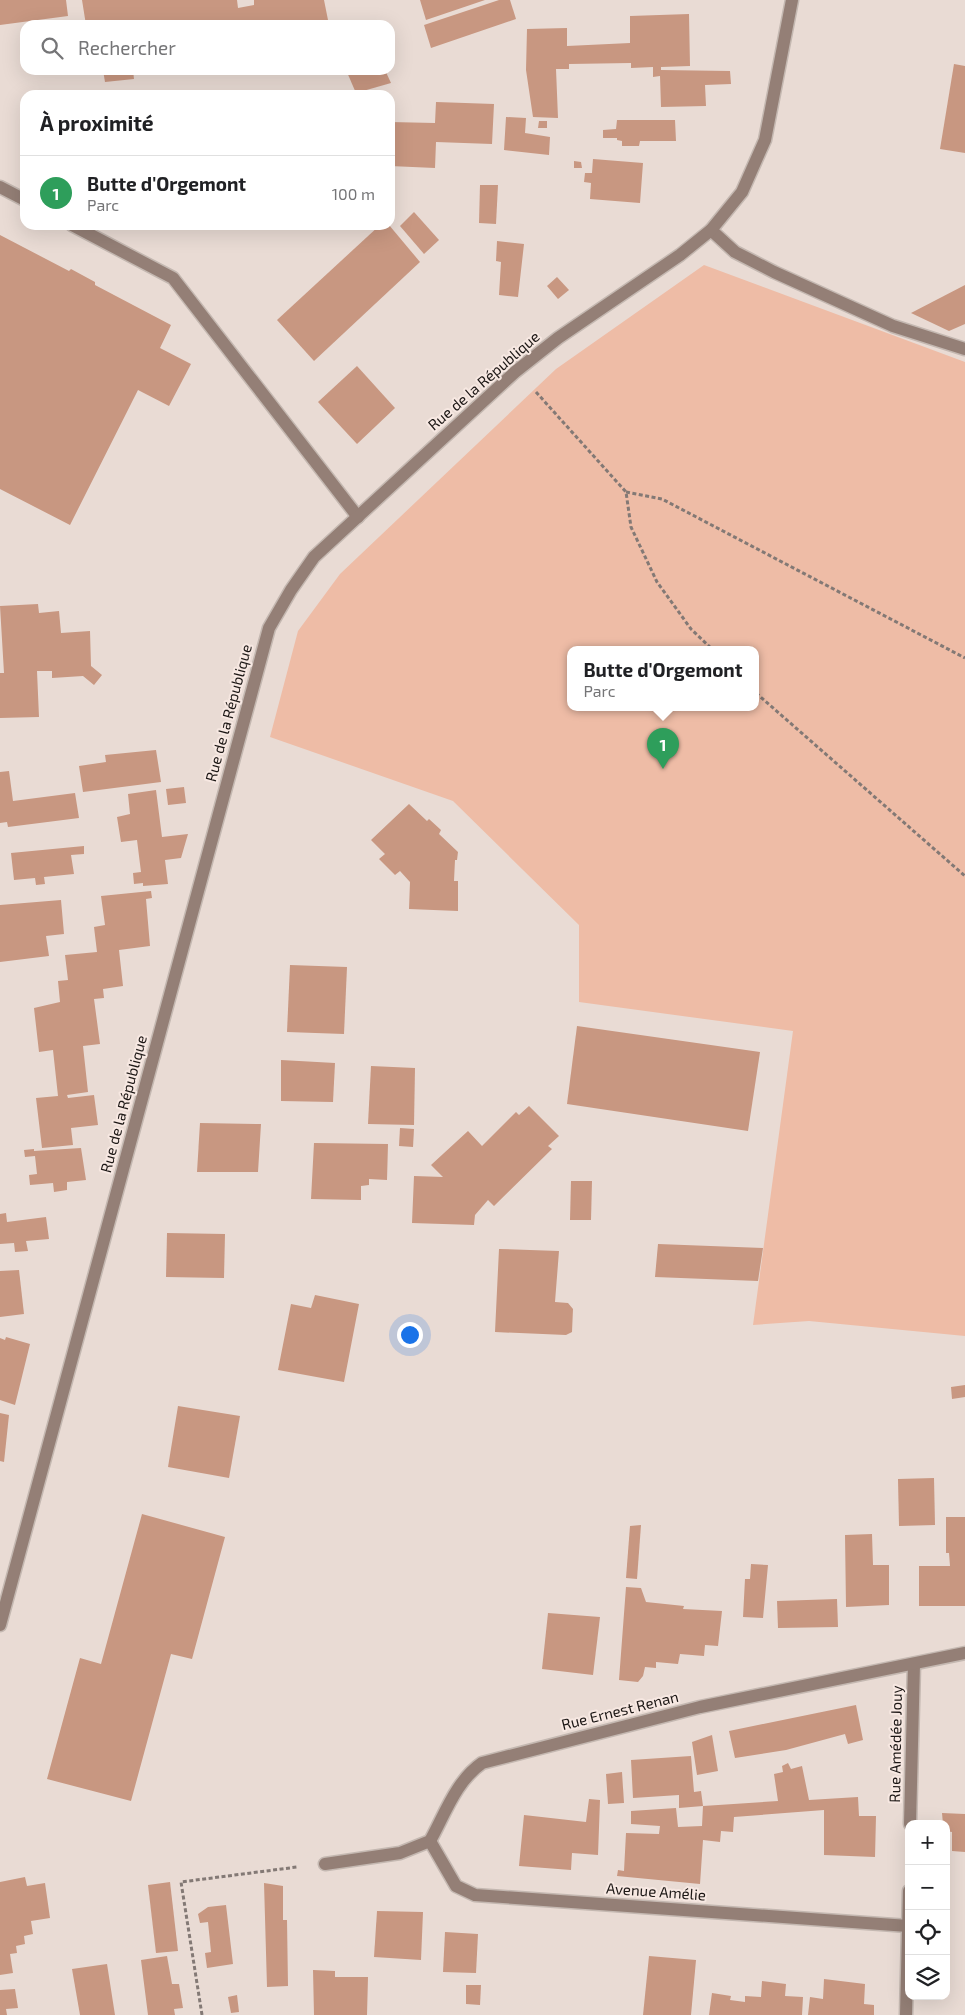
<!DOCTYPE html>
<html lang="fr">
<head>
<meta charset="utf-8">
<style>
	:root { --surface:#fff; --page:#f6f6f6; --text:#202124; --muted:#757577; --line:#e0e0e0; --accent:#ea580c }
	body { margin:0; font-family:"Exo 2",sans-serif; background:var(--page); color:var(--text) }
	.controls { position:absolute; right:15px; bottom:15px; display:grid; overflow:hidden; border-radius:10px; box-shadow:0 5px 20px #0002 }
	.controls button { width:45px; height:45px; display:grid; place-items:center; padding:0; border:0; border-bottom:1px solid var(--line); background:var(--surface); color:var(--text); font:25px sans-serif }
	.you { position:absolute; left:409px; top:1334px; width:18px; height:18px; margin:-12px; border:4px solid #fff; border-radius:50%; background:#1a73e8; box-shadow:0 0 0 8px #1a73e833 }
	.badge { display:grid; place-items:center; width:32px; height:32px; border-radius:50%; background:var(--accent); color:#fff; font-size:16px; font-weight:700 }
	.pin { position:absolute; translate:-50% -41px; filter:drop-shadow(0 1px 2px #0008) }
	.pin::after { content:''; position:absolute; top:26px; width:18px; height:15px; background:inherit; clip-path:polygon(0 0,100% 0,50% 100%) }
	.popup { position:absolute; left:567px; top:646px; width:192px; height:65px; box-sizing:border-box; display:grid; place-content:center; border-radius:10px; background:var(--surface); filter:drop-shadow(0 1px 4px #0005); font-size:16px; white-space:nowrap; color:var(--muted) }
	.popup b { font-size:19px; color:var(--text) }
	.popup::after { content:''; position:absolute; left:50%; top:100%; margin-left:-10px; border:10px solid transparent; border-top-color:var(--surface) }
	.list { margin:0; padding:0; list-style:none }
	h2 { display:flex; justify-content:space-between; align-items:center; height:65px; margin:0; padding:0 20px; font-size:21px }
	h2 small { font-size:16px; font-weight:400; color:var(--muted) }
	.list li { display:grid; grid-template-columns:32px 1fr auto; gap:15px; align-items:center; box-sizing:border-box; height:75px; padding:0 20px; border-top:1px solid var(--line) }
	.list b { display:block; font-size:19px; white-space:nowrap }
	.list p { margin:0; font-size:16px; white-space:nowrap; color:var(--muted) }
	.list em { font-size:16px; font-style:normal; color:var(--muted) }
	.icon { flex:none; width:28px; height:28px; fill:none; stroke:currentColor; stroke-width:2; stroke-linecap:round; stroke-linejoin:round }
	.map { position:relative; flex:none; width:965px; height:2015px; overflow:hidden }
	.search { position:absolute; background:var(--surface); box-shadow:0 5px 20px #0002; left:20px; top:20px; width:375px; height:55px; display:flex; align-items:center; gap:12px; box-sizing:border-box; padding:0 18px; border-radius:15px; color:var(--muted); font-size:19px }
	.panel { position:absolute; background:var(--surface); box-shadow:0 5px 20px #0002; left:20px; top:90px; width:375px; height:140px; border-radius:15px }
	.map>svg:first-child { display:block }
	.green { fill:#eebca6; fill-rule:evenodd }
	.building { fill:#c89781 }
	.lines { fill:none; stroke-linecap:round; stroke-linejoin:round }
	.lane-casing { stroke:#c4b8b1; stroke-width:15 }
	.street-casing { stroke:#c4b8b1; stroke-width:15 }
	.path { stroke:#837975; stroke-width:3; stroke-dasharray:4 2.5; stroke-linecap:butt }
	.lane { stroke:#947f76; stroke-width:12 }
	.street { stroke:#947f76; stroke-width:12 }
	.labels { text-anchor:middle; stroke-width:4; stroke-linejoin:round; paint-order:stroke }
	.street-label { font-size:15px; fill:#1b1614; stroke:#f7e8e2 }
</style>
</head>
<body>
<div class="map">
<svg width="965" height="2015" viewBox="0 0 965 2015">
	<rect width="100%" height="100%" fill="#e9dbd4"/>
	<path class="green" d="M 704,265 L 965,362 L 965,1336 L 809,1321 L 753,1325 L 793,1031 L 579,1002 L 579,925 L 453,801 L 270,737 L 298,631 L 340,574 L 556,369 ZM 570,650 L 756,650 L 756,708 L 570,708 Z"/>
	<g class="building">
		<path d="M 0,0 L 66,0 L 68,16 L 0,25 Z"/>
		<path d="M 82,0 L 237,0 L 238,8 L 254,5 L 254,0 L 324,0 L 329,25 L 86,25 Z"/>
		<path d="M 420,0 L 485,0 L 426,20 Z"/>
		<path d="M 499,0 L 510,0 L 516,19 L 431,48 L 424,25 Z"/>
		<path d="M 689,14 L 690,66 L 661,67 L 661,70 L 730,71 L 731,84 L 705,85 L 706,106 L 661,107 L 660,76 L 653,77 L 653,67 L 631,68 L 631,63 L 569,64 L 569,69 L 556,69 L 558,118 L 533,117 L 526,70 L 527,29 L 567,28 L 567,46 L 630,43 L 630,16 Z"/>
		<path d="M 954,64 L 965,66 L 965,153 L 940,149 Z"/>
		<path d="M 103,70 L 133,70 L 134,79 L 105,82 Z"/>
		<path d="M 346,70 L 385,70 L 391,83 L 356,93 Z"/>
		<path d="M 436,102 L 494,104 L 492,144 L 436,142 L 435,168 L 390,166 L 390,122 L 435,123 Z"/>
		<path d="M 506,117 L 526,118 L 525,133 L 550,137 L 549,155 L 504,150 Z"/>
		<path d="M 617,120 L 675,120 L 676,141 L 640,141 L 639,146 L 622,146 L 622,141 L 617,140 L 617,138 L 603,138 L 603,130 L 616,129 Z"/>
		<path d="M 539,121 L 547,121 L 547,128 L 538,128 Z"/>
		<path d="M 593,159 L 643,163 L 640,203 L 590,199 L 591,183 L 584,182 L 585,173 L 592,173 Z"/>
		<path d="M 574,161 L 581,162 L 582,168 L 574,168 Z"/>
		<path d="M 480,185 L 498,185 L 496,224 L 479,223 Z"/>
		<path d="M 414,212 L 439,240 L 424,254 L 400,226 Z"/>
		<path d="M 380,225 L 389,225 L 420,262 L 314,361 L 277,320 Z"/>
		<path d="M 0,235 L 69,271 L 71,269 L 95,282 L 95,285 L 171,325 L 160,348 L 191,364 L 169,406 L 138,390 L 70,525 L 0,489 Z"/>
		<path d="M 497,241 L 524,244 L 518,297 L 499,295 L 501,262 L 496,261 Z"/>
		<path d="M 557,277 L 569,290 L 558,299 L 547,286 Z"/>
		<path d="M 965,285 L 965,324 L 949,331 L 911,313 Z"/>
		<path d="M 357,366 L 395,408 L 357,444 L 318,402 Z"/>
		<path d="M 38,604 L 39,613 L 59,611 L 61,633 L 90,631 L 91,666 L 102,675 L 94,685 L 83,676 L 52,678 L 52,671 L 37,671 L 39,717 L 0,718 L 0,673 L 4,673 L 0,606 Z"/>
		<path d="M 156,750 L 161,782 L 83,792 L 79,766 L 106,762 L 105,755 Z"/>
		<path d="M 9,771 L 13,801 L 75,793 L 79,818 L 8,827 L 7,822 L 0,823 L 0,772 Z"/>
		<path d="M 184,787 L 186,803 L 168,805 L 166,789 Z"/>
		<path d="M 156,790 L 162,837 L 188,834 L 181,858 L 165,860 L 168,884 L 143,886 L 143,883 L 134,884 L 133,873 L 141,872 L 137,840 L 121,842 L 117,817 L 130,814 L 128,794 Z"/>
		<path d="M 409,804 L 427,821 L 429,819 L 441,830 L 439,834 L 458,852 L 457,860 L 455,860 L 454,881 L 458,881 L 458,911 L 409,909 L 410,882 L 400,871 L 395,875 L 379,859 L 385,854 L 371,840 Z"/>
		<path d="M 84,846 L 84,854 L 71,855 L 74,874 L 44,877 L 45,884 L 36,885 L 35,878 L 14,880 L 11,853 Z"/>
		<path d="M 151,891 L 152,898 L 146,899 L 150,946 L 119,950 L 123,986 L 103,989 L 104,998 L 94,999 L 100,1044 L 83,1046 L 88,1092 L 67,1095 L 68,1098 L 94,1095 L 98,1125 L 71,1128 L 73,1145 L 42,1148 L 36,1098 L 58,1096 L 53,1050 L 39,1052 L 34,1008 L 60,1002 L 58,981 L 68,980 L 65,955 L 97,952 L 94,927 L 105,925 L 101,896 Z"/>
		<path d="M 61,900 L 64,934 L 46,936 L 49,956 L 0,962 L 0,905 Z"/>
		<path d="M 290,965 L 347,967 L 344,1034 L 287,1032 Z"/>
		<path d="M 577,1026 L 760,1052 L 748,1131 L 567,1104 Z"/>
		<path d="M 281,1060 L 335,1063 L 333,1102 L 281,1101 Z"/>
		<path d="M 371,1066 L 415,1068 L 414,1125 L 368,1124 Z"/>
		<path d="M 529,1106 L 559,1136 L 548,1146 L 552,1149 L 494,1206 L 488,1200 L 475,1215 L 474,1225 L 412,1223 L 414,1176 L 443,1177 L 431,1165 L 468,1131 L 482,1146 L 516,1112 L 519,1115 Z"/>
		<path d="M 200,1123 L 261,1124 L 258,1172 L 197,1172 Z"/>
		<path d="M 400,1128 L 414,1129 L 413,1147 L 399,1146 Z"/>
		<path d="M 314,1143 L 388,1144 L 387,1180 L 369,1179 L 369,1185 L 361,1186 L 361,1200 L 311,1199 Z"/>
		<path d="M 81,1148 L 86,1180 L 67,1182 L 67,1190 L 54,1192 L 53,1183 L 30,1185 L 29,1175 L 37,1174 L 35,1156 L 25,1157 L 24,1150 L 34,1149 L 34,1151 Z"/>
		<path d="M 571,1181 L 592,1181 L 591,1220 L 570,1220 Z"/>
		<path d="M 6,1213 L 7,1222 L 46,1217 L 49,1239 L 26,1241 L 28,1251 L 15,1252 L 14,1243 L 0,1244 L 0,1214 Z"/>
		<path d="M 167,1233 L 225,1234 L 224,1278 L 166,1277 Z"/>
		<path d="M 658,1244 L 763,1248 L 758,1281 L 655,1277 Z"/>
		<path d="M 499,1249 L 559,1251 L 555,1302 L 568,1303 L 573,1309 L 572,1332 L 566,1335 L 495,1332 Z"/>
		<path d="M 19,1270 L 24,1314 L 0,1317 L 0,1271 Z"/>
		<path d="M 315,1295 L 359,1304 L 344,1382 L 278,1370 L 291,1304 L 311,1308 Z"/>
		<path d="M 6,1337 L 30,1344 L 15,1405 L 0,1400 L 0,1338 L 5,1340 Z"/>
		<path d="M 965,1385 L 965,1397 L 952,1399 L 951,1387 Z"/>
		<path d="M 178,1406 L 240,1416 L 229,1478 L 168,1467 Z"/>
		<path d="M 0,1413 L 9,1415 L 4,1462 L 0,1461 Z"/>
		<path d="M 934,1478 L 935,1525 L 899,1526 L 898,1479 Z"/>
		<path d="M 142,1514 L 225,1537 L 192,1659 L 171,1654 L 131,1801 L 47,1779 L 80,1658 L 101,1664 Z"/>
		<path d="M 946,1517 L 965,1517 L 965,1606 L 919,1606 L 919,1566 L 950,1566 L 949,1553 L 946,1553 Z"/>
		<path d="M 641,1525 L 637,1579 L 626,1578 L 630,1526 Z"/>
		<path d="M 872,1534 L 873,1565 L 889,1565 L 889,1605 L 846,1607 L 845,1535 Z"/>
		<path d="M 751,1564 L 768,1565 L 763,1618 L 743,1617 L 745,1579 L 750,1579 Z"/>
		<path d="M 626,1587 L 641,1588 L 646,1602 L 684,1606 L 683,1609 L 722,1611 L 718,1646 L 705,1645 L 704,1656 L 680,1654 L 678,1664 L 656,1662 L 656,1668 L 645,1667 L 643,1676 L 638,1682 L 619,1680 Z"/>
		<path d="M 837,1599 L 838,1627 L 778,1628 L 777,1601 Z"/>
		<path d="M 548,1613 L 600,1617 L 593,1675 L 542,1669 Z"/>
		<path d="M 856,1705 L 863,1740 L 848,1744 L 845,1734 L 786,1750 L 735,1758 L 729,1731 Z"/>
		<path d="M 712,1735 L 718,1771 L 697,1775 L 692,1742 Z"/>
		<path d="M 691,1756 L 694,1792 L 701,1791 L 703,1806 L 778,1801 L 774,1774 L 783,1772 L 782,1766 L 788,1763 L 791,1769 L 802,1766 L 809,1800 L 858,1797 L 859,1816 L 876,1816 L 875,1857 L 824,1855 L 824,1810 L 734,1817 L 733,1832 L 721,1831 L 720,1842 L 703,1840 L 700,1884 L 617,1876 L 618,1870 L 624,1871 L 626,1833 L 659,1834 L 660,1826 L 631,1824 L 631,1811 L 676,1808 L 678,1827 L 702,1826 L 703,1806 L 679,1808 L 679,1795 L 633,1798 L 631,1760 Z"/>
		<path d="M 622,1772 L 624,1803 L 608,1804 L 606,1774 Z"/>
		<path d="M 589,1799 L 600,1800 L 598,1855 L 572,1853 L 571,1870 L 519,1866 L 524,1815 L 586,1822 Z"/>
		<path d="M 942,1813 L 965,1814 L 965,1852 L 952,1851 L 952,1832 L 946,1831 L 946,1824 L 943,1824 Z"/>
		<path d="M 25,1877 L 27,1886 L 45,1883 L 50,1918 L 31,1921 L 33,1934 L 24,1936 L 25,1944 L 16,1946 L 17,1953 L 10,1954 L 13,1973 L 0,1975 L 0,1882 Z"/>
		<path d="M 170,1882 L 178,1951 L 156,1953 L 148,1885 Z"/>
		<path d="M 264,1883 L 283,1886 L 283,1920 L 287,1920 L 288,1986 L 267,1987 Z"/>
		<path d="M 226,1905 L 233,1964 L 207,1968 L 205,1953 L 211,1952 L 208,1922 L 200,1923 L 198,1914 L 208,1907 Z"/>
		<path d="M 377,1911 L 423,1912 L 421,1960 L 374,1957 Z"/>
		<path d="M 445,1932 L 478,1934 L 476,1973 L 443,1972 Z"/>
		<path d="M 167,1956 L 172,1984 L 179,1984 L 183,2008 L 174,2009 L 175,2015 L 148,2015 L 141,1960 Z"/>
		<path d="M 649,1956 L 696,1960 L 691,2015 L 643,2015 Z"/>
		<path d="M 107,1964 L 115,2015 L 80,2015 L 72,1969 Z"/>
		<path d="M 313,1970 L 335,1971 L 335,1977 L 368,1977 L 367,2015 L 314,2015 Z"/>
		<path d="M 824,1979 L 865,1984 L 864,2004 L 874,2005 L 874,2015 L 808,2015 L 810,1997 L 823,1999 Z"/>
		<path d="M 762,1981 L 786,1984 L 785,1996 L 803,1997 L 802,2015 L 709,2015 L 712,1993 L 731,1996 L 730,2000 L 745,2002 L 745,1996 L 761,1997 Z"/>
		<path d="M 466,1985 L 481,1985 L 480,2005 L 466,2004 Z"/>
		<path d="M 15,1989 L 18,2008 L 6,2009 L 7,2015 L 0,2015 L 0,1990 Z"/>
		<path d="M 237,1995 L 239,2012 L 231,2013 L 228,1997 Z"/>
	</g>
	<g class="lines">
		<g class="lane-casing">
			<g id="lane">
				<path d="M 0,187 L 25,200"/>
				<path d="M 72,225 L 173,278 L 358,517"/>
				<path d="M 711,230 L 735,252 L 774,272 L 893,326 L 965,349"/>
				<path d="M 910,1824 L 914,1664"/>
				<path d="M 430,1841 L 456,1886 L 475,1895 L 908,1926"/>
				<path d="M 906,2015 L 909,1891"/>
			</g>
		</g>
		<g class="street-casing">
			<g id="street">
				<path d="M 0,1625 L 269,628 L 291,590 L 314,557 L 515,372 L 558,338 L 680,255 L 711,230 L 742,192 L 765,140 L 792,0"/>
				<path d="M 325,1864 L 400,1853 L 430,1841 C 445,1814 456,1781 482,1763 L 700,1707 L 965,1653"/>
			</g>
		</g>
		<g class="path">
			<path d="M 536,392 L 626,492 L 631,527 L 657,582 L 691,629 L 713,650"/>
			<path d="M 626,492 L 662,499 L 965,658"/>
			<path d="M 756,693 L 965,876"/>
			<path d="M 202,2015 L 181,1882 L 297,1867"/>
		</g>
		<use href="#lane" class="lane"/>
		<use href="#street" class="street"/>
	</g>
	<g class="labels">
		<g class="street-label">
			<text transform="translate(484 381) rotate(-41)" y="5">Rue de la République</text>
			<text transform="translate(229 713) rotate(-75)" y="5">Rue de la République</text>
			<text transform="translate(124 1104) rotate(-75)" y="5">Rue de la République</text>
			<text transform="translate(620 1711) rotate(-14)" y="5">Rue Ernest Renan</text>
			<text transform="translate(896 1744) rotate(-89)" y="5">Rue Amédée Jouy</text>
			<text transform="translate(656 1892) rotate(4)" y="5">Avenue Amélie</text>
		</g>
	</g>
</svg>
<div class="controls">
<button>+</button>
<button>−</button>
<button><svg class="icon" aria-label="locate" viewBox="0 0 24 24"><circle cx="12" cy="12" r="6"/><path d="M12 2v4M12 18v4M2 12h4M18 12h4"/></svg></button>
<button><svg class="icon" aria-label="layers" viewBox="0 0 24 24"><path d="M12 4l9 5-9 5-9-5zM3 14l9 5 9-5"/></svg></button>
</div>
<div class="you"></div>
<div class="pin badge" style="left:663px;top:769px;background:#2e9e5b">1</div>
<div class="popup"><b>Butte d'Orgemont</b>Parc</div>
<div class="search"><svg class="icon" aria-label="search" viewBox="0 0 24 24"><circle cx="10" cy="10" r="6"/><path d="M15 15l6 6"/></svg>Rechercher</div>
<section class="panel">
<h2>À proximité<small></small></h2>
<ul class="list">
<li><span class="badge" style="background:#2e9e5b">1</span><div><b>Butte d'Orgemont</b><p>Parc</p></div><em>100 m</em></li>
</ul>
</section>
</div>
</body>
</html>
